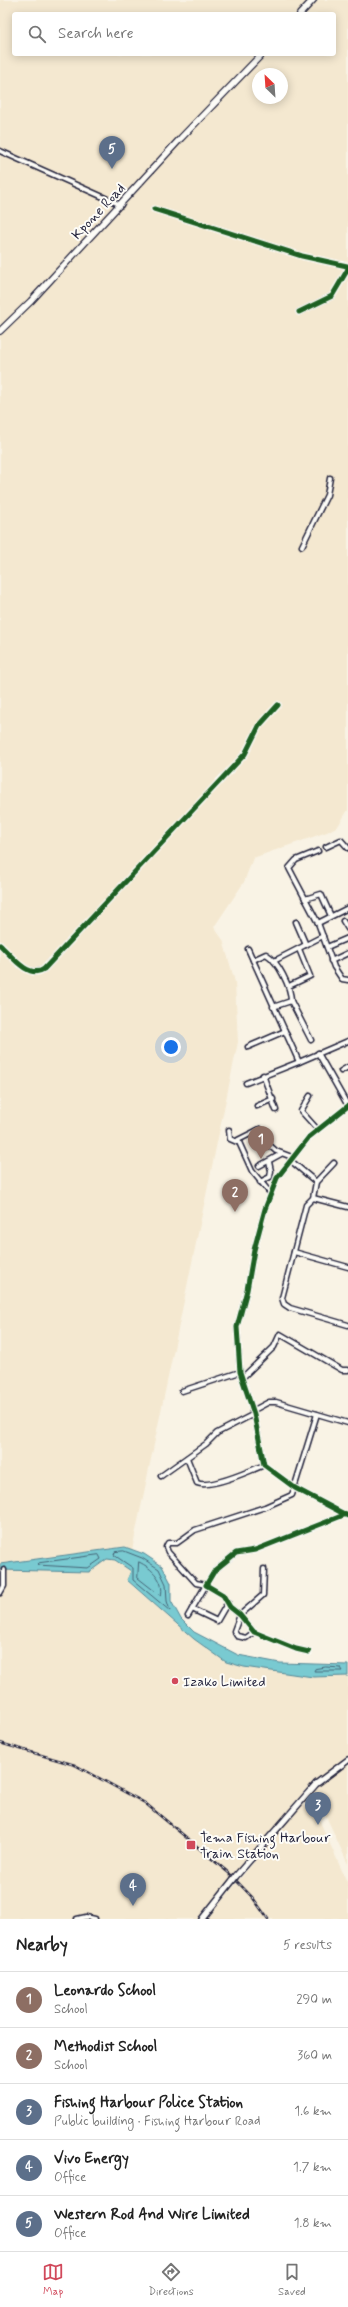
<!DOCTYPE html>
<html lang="en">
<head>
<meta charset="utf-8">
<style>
	:root { --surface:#fff; --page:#f2f2f2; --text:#222; --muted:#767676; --line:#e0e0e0; --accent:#d1495b }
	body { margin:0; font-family:Mynerve,sans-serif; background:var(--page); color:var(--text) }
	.compass { position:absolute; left:252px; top:68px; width:36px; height:36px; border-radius:50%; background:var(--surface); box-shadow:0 2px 10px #0003; rotate:335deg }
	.you { position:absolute; left:171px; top:1047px; width:14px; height:14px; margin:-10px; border:3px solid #fff; border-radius:50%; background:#1a73e8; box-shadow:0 0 0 6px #1a73e833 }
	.badge { display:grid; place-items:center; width:26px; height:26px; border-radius:50%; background:var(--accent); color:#fff; font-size:13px; font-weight:700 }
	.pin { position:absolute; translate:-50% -33px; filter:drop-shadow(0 1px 2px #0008) }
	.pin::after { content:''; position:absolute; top:21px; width:14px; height:12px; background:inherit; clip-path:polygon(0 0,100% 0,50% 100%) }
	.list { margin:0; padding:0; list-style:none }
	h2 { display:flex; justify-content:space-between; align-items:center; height:52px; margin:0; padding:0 16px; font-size:17px }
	h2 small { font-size:13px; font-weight:400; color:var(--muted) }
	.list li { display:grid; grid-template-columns:26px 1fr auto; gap:12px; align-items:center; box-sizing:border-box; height:56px; padding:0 16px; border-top:1px solid var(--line) }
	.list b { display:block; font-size:15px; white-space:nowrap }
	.list p { margin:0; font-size:13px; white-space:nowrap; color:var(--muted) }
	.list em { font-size:13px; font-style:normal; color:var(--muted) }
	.icon { flex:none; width:22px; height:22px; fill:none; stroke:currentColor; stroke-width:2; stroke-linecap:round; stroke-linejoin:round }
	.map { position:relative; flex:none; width:348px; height:1919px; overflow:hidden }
	.search { position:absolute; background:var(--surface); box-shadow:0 2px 10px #0003; left:12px; right:12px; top:12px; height:44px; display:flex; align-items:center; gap:10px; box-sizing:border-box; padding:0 14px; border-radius:4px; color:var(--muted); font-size:15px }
	.sheet { height:332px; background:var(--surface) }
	nav { display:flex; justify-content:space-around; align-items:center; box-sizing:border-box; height:56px; border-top:1px solid var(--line); background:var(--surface); font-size:11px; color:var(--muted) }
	nav a { display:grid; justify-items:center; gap:2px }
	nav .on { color:var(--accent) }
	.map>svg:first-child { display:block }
	.built { fill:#f4e8d0; fill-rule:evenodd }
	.water { fill:#79cad1; stroke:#568795 }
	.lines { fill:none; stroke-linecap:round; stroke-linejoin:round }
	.shore { stroke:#456577; stroke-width:1 }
	.minor-casing { stroke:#22223b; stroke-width:7 }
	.tertiary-casing { stroke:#22223b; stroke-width:8 }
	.secondary-casing { stroke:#22223b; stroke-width:8 }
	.minor { stroke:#fdfcf7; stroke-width:4 }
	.tertiary { stroke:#fdfcf7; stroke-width:5 }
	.secondary { stroke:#fdfcf7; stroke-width:5.5 }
	.rail-casing { stroke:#22223b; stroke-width:2.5 }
	.rail { stroke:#fdfcf7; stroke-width:1; stroke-dasharray:3; stroke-linecap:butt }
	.tertiary-bridge-casing { stroke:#22223b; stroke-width:8; stroke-linecap:butt }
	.tertiary-bridge { stroke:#fdfcf7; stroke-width:5 }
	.cycleway-casing { stroke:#fdfcf7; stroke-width:8 }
	.cycleway { stroke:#1b5e20; stroke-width:5 }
	.poi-dot { fill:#d1495b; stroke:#fdfcf7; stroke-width:1.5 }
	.labels { text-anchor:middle; stroke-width:4; stroke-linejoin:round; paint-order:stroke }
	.street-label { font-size:14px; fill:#22223b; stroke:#fdfcf7 }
	.poi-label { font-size:14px; fill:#22223b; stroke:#fdfcf7; text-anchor:start }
</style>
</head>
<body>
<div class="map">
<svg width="348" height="1919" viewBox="0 0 348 1919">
	<rect width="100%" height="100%" fill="#f9f3e5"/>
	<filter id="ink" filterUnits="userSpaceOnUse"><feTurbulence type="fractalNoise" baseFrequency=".025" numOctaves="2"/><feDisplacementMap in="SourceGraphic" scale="8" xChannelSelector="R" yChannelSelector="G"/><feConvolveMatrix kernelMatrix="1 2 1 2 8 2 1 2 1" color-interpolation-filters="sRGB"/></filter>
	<g filter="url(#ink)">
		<g class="built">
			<path d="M 0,0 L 348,0 L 348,810 L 338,826 L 327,832 L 253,858 L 244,882 L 214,927 L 223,940 L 235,982 L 238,1042 L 132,1550 L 124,1547 L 0,1564 ZM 14,14 L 334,14 L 334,54 L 14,54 ZM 258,74 L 282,74 L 282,98 L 258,98 Z"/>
			<path d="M 107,1559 L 115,1560 L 131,1571 L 127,1581 L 194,1639 L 226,1662 L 244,1667 L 313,1677 L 348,1676 L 348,1757 L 310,1788 L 305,1790 L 200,1919 L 0,1919 L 0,1570 L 89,1572 Z"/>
			<path d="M 348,1762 L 348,1864 L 314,1790 Z"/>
			<path d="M 302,1804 L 317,1815 L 348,1884 L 348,1919 L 207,1919 Z"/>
		</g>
		<path class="water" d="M 125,1547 L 144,1554 L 162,1566 L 171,1583 L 171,1601 L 181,1619 L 194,1632 L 238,1655 L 280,1663 L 348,1665 L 348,1676 L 313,1677 L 244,1667 L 226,1662 L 194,1639 L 127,1580 L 131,1571 L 115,1560 L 107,1559 L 89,1572 L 0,1570 L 0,1564 Z"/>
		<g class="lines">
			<g class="shore">
				<path d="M 124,1551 L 142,1558 L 159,1569 L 166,1584 L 167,1601 L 170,1611 L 133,1580 L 133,1568 L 114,1555 L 115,1552 Z"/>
				<path d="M 99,1555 L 101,1559 L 88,1568 L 37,1565 L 39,1563 Z"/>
				<path d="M 139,1562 C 152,1568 165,1581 161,1596 L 138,1578 Z"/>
				<path d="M 326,1667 L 341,1668 L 343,1671 L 314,1671 L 315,1669 Z"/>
			</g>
			<g class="minor-casing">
				<g id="minor">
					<path d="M 0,151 L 121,205"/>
					<path d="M 154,209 L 302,256 L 347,266 L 348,269 L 332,296 L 299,312"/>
					<path d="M 302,546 L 327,495 L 330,478"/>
					<path d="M 326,847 L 341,840 L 348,848"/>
					<path d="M 318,851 L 296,860 L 289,868 L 318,923 L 334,967 L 342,979 L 348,980"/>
					<path d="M 305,899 L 321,894 L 331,916"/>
					<path d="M 343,921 L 348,929"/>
					<path d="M 296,922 L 306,945"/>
					<path d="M 318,923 L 348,908"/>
					<path d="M 0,945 C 10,954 28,980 44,969 L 245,754 L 259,726 L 278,705"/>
					<path d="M 327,947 L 348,938"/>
					<path d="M 248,949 L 299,1062 L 348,1041"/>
					<path d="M 253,960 L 266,954 C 278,961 291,987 291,1001"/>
					<path d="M 274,961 L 323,936"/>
					<path d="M 331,961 L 348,953"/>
					<path d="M 289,986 L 310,976 L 299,949"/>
					<path d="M 273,1007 L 291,1001 L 311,1040"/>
					<path d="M 248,1047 L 285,1031"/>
					<path d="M 318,1053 L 348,1106"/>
					<path d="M 341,1071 L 348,1067"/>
					<path d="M 263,1075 L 276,1110"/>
					<path d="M 246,1083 L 299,1062"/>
					<path d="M 310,1096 L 301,1111 L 318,1130"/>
					<path d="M 257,1106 L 273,1099"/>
					<path d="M 348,1106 L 309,1137 L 277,1178 L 265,1209 L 254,1250 L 247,1290 L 237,1327 L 240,1372 L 254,1414 L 264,1465 L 295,1488 L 348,1516"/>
					<path d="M 229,1130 L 230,1139 L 237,1142"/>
					<path d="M 290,1160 L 316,1182"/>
					<path d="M 334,1163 L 316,1182 L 313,1198 L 306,1205 L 282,1298 L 284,1304 L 290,1308 L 348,1325"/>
					<path d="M 259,1166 L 281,1154"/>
					<path d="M 260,1182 L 270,1177 L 271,1171 L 269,1162"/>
					<path d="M 271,1194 L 252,1171 L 238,1140 L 260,1129 L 268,1144 L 276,1151 L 292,1157"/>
					<path d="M 313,1198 L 348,1207"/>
					<path d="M 294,1252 L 348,1267"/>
					<path d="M 242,1378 L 274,1347 L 280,1334 L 342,1370 L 348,1370"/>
					<path d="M 182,1391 L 240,1372"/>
					<path d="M 252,1411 L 269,1402 L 276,1402 L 348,1423"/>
					<path d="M 187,1458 L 197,1483 C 210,1489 250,1471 264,1465"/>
					<path d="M 161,1476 L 206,1444 L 217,1433 L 254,1414"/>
					<path d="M 0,1593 L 4,1586 L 4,1570"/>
					<path d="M 192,1609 L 217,1621 L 228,1602"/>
					<path d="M 188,1616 L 206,1585 L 196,1583 L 168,1552 L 166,1547 L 168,1543 L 177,1543 L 195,1530 L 265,1507 L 292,1495 L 317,1414"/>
					<path d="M 254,1632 L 246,1638 L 237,1636 L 234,1631 L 240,1615 L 263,1595 L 264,1569"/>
					<path d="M 309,1652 L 296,1649 L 254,1632 L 240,1615 L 230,1607 L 223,1595 L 206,1585 L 215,1570 L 236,1553 L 255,1550 L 344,1515"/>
					<path d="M 77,1919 L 86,1917 L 95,1919"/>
				</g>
			</g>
			<g class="tertiary-casing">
				<g id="tertiary">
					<path d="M 236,1876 L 316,1784 L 348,1760"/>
					<path d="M 202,1919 L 233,1880"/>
				</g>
			</g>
			<g class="secondary-casing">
				<g id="secondary">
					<path d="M 300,14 L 313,0"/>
					<path d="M 0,331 L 31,301 L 181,138 L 262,54"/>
				</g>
			</g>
			<use href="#minor" class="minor"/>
			<use href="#tertiary" class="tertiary"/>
			<use href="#secondary" class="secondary"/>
			<g class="rail-casing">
				<path id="rail" d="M 0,1743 L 75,1765 L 145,1803 L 230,1874 L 253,1898 L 268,1919"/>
			</g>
			<use href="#rail" class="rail"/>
			<g class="tertiary-bridge-casing">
				<path id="tertiary-bridge" d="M 233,1880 L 236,1876"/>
			</g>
			<use href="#tertiary-bridge" class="tertiary-bridge"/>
			<g class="cycleway-casing">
				<g id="cycleway">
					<path d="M 154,209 L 302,256 L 347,266 L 348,269 L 332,296 L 299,312"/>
					<path d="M 0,945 C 10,954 28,980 44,969 L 245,754 L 259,726 L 278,705"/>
					<path d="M 348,1106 L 309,1137 L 277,1178 L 265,1209 L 254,1250 L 247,1290 L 237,1327 L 240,1372 L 254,1414 L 264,1465 L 295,1488 L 348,1516"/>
					<path d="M 309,1652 L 296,1649 L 254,1632 L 240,1615 L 230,1607 L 223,1595 L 206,1585 L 215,1570 L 236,1553 L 255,1550 L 344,1515"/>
				</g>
			</g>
			<use href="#cycleway" class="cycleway"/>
		</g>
	</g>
	<g class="poi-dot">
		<circle cx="175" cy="1681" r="4"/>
		<rect x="186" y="1840" width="10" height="10" rx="2"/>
	</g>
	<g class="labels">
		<g class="street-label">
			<text transform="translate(98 211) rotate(-47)" y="5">Kpone Road</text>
		</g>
		<g class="poi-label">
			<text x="183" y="1686">Izako Limited</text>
			<text x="200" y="1842">Tema Fishing Harbour<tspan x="200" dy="16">Train Station</tspan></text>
		</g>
	</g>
</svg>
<svg class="compass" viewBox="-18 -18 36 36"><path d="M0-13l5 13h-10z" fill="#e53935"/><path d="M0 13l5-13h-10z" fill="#767676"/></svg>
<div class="you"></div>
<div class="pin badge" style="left:261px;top:1159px;background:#8d6e63">1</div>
<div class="pin badge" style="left:235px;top:1212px;background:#8d6e63">2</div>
<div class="pin badge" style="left:318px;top:1825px;background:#5c6f8a">3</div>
<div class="pin badge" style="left:133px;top:1906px;background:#5c6f8a">4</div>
<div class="pin badge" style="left:112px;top:169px;background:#5c6f8a">5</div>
<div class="search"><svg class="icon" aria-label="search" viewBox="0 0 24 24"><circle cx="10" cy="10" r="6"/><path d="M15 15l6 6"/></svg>Search here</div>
</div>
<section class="sheet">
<h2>Nearby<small>5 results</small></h2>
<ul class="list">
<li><span class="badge" style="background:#8d6e63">1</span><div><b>Leonardo School</b><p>School</p></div><em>290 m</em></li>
<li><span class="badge" style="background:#8d6e63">2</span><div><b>Methodist School</b><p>School</p></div><em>360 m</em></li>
<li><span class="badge" style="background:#5c6f8a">3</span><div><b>Fishing Harbour Police Station</b><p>Public building · Fishing Harbour Road</p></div><em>1.6 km</em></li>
<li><span class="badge" style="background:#5c6f8a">4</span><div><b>Vivo Energy</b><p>Office</p></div><em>1.7 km</em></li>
<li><span class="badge" style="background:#5c6f8a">5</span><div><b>Western Rod And Wire Limited</b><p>Office</p></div><em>1.8 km</em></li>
</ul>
</section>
<nav>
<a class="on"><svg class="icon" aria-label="map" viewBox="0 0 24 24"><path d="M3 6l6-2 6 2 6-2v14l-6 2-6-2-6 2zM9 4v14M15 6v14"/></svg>Map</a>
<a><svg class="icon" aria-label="directions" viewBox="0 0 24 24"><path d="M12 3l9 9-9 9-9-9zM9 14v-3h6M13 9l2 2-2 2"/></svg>Directions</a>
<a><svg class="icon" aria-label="saved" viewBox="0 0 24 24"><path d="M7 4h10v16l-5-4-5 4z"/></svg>Saved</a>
</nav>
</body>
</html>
